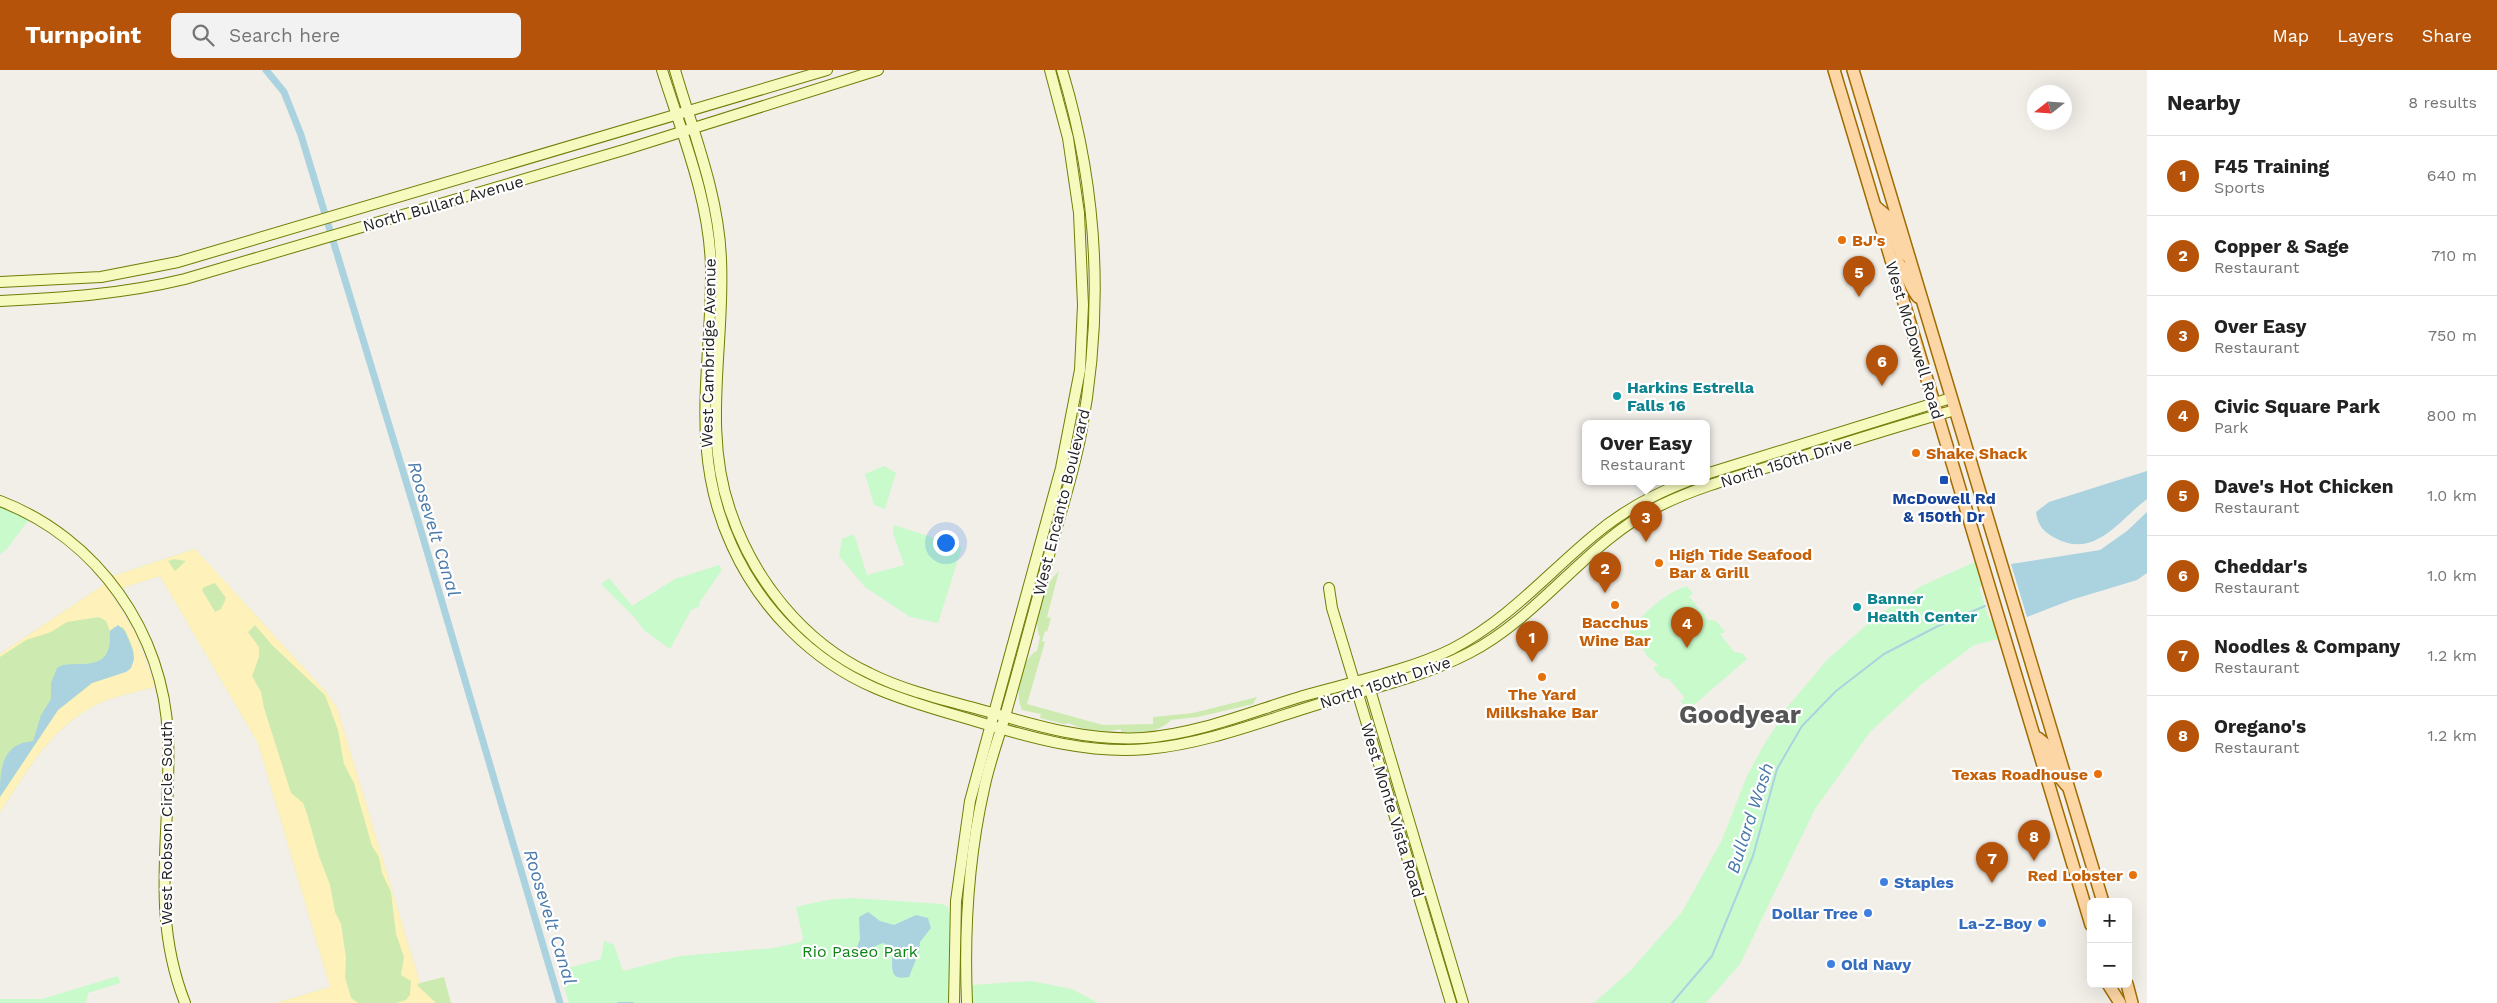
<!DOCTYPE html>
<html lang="en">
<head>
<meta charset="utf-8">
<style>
	:root { --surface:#fff; --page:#f2f2f2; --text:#222; --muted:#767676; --line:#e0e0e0; --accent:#b45309 }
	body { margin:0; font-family:"Work Sans",sans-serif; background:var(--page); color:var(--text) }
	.controls { position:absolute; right:15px; bottom:15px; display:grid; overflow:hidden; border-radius:8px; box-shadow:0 5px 20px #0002 }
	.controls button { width:45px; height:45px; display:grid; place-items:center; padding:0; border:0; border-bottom:1px solid var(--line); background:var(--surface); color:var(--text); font:25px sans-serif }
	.compass { position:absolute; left:2027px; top:15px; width:45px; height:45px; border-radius:50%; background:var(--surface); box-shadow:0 5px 20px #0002; rotate:253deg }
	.you { position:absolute; left:945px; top:472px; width:18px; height:18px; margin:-12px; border:4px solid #fff; border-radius:50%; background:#1a73e8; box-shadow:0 0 0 8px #1a73e833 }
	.badge { display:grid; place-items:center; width:32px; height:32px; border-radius:50%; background:var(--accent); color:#fff; font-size:16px; font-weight:700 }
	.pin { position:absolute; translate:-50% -41px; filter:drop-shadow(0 1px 2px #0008) }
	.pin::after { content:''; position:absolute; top:26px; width:18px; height:15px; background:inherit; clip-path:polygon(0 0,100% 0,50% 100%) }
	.popup { position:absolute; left:1582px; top:350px; width:128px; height:65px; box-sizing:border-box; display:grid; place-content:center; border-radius:8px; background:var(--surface); filter:drop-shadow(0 1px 4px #0005); font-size:16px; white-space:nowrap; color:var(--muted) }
	.popup b { font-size:19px; color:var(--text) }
	.popup::after { content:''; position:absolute; left:50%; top:100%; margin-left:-10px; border:10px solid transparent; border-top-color:var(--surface) }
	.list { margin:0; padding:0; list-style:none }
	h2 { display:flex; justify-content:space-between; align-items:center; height:65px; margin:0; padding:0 20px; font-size:21px }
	h2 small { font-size:16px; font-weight:400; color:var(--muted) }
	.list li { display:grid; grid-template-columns:32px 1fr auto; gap:15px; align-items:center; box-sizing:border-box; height:80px; padding:0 20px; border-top:1px solid var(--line) }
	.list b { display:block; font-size:19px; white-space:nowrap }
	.list p { margin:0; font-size:16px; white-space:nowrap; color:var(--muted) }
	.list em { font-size:16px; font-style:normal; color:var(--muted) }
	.icon { flex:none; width:28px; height:28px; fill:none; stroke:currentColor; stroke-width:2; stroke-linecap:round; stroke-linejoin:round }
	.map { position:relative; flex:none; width:2147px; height:933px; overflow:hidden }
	header { display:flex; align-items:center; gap:30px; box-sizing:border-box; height:70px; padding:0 25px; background:var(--accent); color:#fff }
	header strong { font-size:24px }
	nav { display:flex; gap:28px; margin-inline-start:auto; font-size:18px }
	.search { width:350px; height:45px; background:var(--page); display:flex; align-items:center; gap:12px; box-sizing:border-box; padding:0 18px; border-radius:8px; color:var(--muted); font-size:19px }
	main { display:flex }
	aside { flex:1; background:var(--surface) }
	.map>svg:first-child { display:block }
	.grass { fill:#cdebb0 }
	.sand { fill:#fff1ba; fill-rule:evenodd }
	.park { fill:#c8facc }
	.water { fill:#aad3df }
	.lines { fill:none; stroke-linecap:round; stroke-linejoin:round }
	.stream { stroke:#aad3df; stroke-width:2 }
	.canal { stroke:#aad3df; stroke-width:7 }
	.secondary-casing { stroke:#707d05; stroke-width:12 }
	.primary-casing { stroke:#a06b00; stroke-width:14 }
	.secondary { stroke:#f7fabf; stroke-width:10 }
	.primary { stroke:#fcd6a4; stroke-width:11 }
	.food-dot { fill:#e8710a; stroke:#fff; stroke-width:2 }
	.culture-dot { fill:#0f9aa8; stroke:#fff; stroke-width:2 }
	.transit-dot { fill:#1a4fb4; stroke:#fff; stroke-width:2 }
	.shop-dot { fill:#3f7fe0; stroke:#fff; stroke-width:2 }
	.labels { text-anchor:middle; stroke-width:4.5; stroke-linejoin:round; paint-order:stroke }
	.street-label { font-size:16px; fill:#222; stroke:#fff }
	.food-label { font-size:16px; font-weight:bold; fill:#c56008; stroke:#fff; text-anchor:start }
	.culture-label { font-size:16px; font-weight:bold; fill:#0d838f; stroke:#fff; text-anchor:start }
	.transit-label { font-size:16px; font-weight:bold; fill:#164399; stroke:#fff }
	.shop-label { font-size:16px; font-weight:bold; fill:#366cbe; stroke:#fff; text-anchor:start }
	.park-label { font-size:16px; fill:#0c8416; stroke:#fff }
	.water-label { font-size:18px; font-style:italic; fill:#4a7aab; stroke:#fff }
	.town-label { font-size:26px; font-weight:bold; fill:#555; stroke:#fff }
</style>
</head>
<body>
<header>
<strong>Turnpoint</strong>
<div class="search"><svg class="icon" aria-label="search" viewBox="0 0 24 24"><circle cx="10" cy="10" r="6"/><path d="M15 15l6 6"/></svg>Search here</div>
<nav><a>Map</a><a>Layers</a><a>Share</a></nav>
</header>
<main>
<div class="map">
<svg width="2147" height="933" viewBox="0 0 2147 933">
	<rect width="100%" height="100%" fill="#f2efe9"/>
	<g class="grass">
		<path d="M 195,479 L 326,622 L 337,638 L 420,913 L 444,907 L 451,933 L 276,933 L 330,917 L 258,673 L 160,506 L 122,518 L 113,506 Z"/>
		<path d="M 1059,501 L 1047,547 L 1051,548 L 1047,562 L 1045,561 L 1042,571 L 1045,572 L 1027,634 L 1103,655 L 1153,654 L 1153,647 L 1193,643 L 1257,627 L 1253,634 L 1198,647 L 1171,650 C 1158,664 1140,662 1121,663 L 1121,659 C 1106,663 1083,661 1069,653 L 1064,654 L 1040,648 L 1041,644 L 1022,640 C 1014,626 1021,588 1037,581 L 1040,567 C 1031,550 1045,513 1059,501 Z"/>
		<path d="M 105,514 L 136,564 L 155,617 C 140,621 124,624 110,629 C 55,649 31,696 0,742 L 0,584 Z"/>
	</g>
	<g class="sand">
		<path d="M 195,479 L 326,622 L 337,638 L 420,913 L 417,915 L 436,933 L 396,933 L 406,930 L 410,925 L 411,911 L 401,905 L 404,887 L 396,864 L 391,822 L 382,803 L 379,787 L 372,776 L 354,713 L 344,694 L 338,660 L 325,625 L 272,575 L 255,555 L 248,562 L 259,577 L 259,587 L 252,606 L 261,622 L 264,638 L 291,723 L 303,733 L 307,744 L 319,786 L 330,815 L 335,842 L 341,854 L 346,888 L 345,907 L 351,928 L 358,933 L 276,933 L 330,917 L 258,673 L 160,506 L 122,518 L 113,506 ZM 174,489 L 186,491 L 175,501 L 168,491 ZM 215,513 L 226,528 L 221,539 L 215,542 L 202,520 L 204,517 Z"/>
		<path d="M 105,514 L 136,564 L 155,617 C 140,621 124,624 110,629 C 55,649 31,696 0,742 L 0,727 L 58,640 L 92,613 L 129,600 C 140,587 130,570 123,557 L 114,557 L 110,561 L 106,551 L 99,547 L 67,552 L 51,562 L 26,570 L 0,587 L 0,584 Z"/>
	</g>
	<g class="park">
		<path d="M 884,396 L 896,403 L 885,439 L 874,435 L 865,404 Z"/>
		<path d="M 0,437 L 29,449 L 7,479 L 0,484 Z"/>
		<path d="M 894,455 L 962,477 L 938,553 L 910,547 L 865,517 L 839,486 L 842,469 L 854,464 L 867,505 L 904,495 L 893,463 Z"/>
		<path d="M 1975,492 L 1982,516 L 1979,517 L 1989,549 L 1992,549 L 1998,569 L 1974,575 L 1922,614 L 1870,662 L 1815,739 L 1740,894 L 1706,933 L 1594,933 L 1631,900 L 1682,842 L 1721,772 L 1747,706 L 1762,678 L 1789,635 L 1827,590 L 1871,551 L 1921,516 Z"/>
		<path d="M 719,495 L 722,500 L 699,533 L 700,536 L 691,540 L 670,579 L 644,560 L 635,548 L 601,514 L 609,508 L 632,536 L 675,509 Z"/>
		<path d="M 1687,516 L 1693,524 L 1688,527 L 1691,528 L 1700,541 L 1703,542 L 1708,550 L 1716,551 L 1725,562 L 1720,564 L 1734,582 L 1742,583 L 1747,589 L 1688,640 L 1680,630 L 1684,630 L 1684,627 L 1669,609 L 1662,608 L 1653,598 L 1658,595 L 1647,586 L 1641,575 L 1633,574 L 1627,567 C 1636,548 1666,522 1687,516 Z"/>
		<path d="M 852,828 L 943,834 L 948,837 L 950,845 L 951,933 L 569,933 L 560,904 L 568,901 L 568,898 L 601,889 L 604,871 L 614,875 L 623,901 L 680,886 L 773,878 L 801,872 L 803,868 L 796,837 L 826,830 Z"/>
		<path d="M 118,906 L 120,913 L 88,923 L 86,933 L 0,933 L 0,929 L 42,929 Z"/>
		<path d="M 1031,911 L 1072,919 L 1098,933 L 973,933 L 971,915 Z"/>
	</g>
	<g class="water">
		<path d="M 2147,401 L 2147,429 C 2120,449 2095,490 2055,468 C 2043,461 2038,456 2036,442 L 2049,432 Z"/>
		<path d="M 2147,442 L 2147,503 L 2137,510 L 2071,530 L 2027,547 L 2011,494 L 2100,480 L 2127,461 Z"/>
		<path d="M 118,555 L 125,561 L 133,581 L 134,589 L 131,598 L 126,602 L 92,613 L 58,640 L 0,727 C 0,705 0,681 22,673 C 26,672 30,672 33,671 L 41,645 L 51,629 L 51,613 L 57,598 C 69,588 103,604 109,577 C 111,572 109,567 110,561 Z"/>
		<path d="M 868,842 L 880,851 L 894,855 L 916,845 L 928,848 L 931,858 L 920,872 L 919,882 L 909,907 C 885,912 895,892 891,880 L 884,873 C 874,875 869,882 859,884 L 856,880 L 860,869 L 859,847 Z"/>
	</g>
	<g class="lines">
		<g class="stream">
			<path d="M 618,933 L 633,933"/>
			<path d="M 1672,933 L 1712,886 L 1753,786 L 1777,699 L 1802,656 L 1836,621 L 1884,584 L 1938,556 L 1985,536"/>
		</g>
		<path class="canal" d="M 266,0 L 284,22 L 301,65 L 419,454 L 560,933"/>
		<g class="secondary-casing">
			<g id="secondary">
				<path d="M 662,0 C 682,64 710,131 711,199 C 712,298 688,381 732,476 C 760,538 812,591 875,618 C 909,633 946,642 982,653 C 1035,669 1090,684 1147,679 C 1205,674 1263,651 1319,634 C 1369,619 1423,607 1469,583 C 1542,545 1587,471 1661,435 C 1700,416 1743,405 1785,392 C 1841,374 1898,356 1955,340"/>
				<path d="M 675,0 C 693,62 719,125 721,190 C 725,274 702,359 730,440 C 753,509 803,572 869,603 C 907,622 949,631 989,642 C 1040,657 1089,671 1143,668 C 1198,664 1250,642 1303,626 C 1349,613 1410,600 1452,579 C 1508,550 1546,505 1593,466 C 1621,442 1654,424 1688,411"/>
				<path d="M 0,212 L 101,207 L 178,192 L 827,0"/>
				<path d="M 0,231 C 63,228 123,224 185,209 L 627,79 L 878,0"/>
				<path d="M 1706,404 L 1951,328"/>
				<path d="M 0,431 C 97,468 164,562 168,667 C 172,761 149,841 185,933"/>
				<path d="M 1329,518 L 1332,538 L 1451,933"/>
				<path d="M 1368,613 L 1463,933"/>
				<path d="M 954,933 L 956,831 L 970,731 L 1061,398 L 1080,300 L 1083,235 L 1079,143 L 1068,68 L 1050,0"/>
				<path d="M 967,933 C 964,861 968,790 984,719 C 989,694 998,670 1005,646 C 1020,594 1034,541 1048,489 C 1059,447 1073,406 1081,364 C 1104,242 1098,119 1062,0"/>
			</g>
		</g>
		<g class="primary-casing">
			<g id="primary">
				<path d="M 1834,0 L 2091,855"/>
				<path d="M 1853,0 L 2103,832"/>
				<path d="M 1875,136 L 1888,147 L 1900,182 L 1909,187"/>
				<path d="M 1891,189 C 1906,193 1908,216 1918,227"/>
				<path d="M 2038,668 L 2044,673 L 2053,699 L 2066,715"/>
				<path d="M 2108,914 L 2120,933"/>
				<path d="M 2127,914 L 2132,933"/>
			</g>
		</g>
		<use href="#secondary" class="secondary"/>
		<use href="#primary" class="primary"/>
	</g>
	<g class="food-dot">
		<circle cx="1842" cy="170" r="5"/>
		<circle cx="1916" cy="383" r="5"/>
		<circle cx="1659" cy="493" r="5"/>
		<circle cx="1615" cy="535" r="5"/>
		<circle cx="1542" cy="607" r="5"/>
		<circle cx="2098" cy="704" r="5"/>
		<circle cx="2133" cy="805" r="5"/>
	</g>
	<g class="culture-dot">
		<circle cx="1617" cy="326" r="5"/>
		<circle cx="1857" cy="537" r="5"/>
	</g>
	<rect class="transit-dot" x="1939" y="405" width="10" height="10" rx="2.5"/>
	<g class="shop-dot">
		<circle cx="1884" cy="812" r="5"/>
		<circle cx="1868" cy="843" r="5"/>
		<circle cx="2042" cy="853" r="5"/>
		<circle cx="1831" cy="894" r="5"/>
	</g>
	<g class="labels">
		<g class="street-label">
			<text transform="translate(443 133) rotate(-16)" y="6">North Bullard Avenue</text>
			<text transform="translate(1915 270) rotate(73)" y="6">West McDowell Road</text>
			<text transform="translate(708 283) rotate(-89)" y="6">West Cambridge Avenue</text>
			<text transform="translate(1786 392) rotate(-17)" y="6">North 150th Drive</text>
			<text transform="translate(1061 432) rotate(-76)" y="6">West Encanto Boulevard</text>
			<text transform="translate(1385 612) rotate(-18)" y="6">North 150th Drive</text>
			<text transform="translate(1393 740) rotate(73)" y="6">West Monte Vista Road</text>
			<text transform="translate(166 753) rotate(-90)" y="6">West Robson Circle South</text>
		</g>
		<g class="food-label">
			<text x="1852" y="176">BJ's</text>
			<text x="1926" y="389">Shake Shack</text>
			<text x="1669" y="490">High Tide Seafood<tspan x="1669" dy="18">Bar &amp; Grill</tspan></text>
			<text x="1615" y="558" text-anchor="middle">Bacchus<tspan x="1615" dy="18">Wine Bar</tspan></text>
			<text x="1542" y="630" text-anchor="middle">The Yard<tspan x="1542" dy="18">Milkshake Bar</tspan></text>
			<text x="2088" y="710" text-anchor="end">Texas Roadhouse</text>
			<text x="2123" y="811" text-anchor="end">Red Lobster</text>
		</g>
		<g class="culture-label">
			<text x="1627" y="323">Harkins Estrella<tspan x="1627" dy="18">Falls 16</tspan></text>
			<text x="1867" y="534">Banner<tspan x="1867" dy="18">Health Center</tspan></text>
		</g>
		<g class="transit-label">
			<text x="1944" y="434">McDowell Rd<tspan x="1944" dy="18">&amp; 150th Dr</tspan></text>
		</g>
		<g class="shop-label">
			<text x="1894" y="818">Staples</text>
			<text x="1858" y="849" text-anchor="end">Dollar Tree</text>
			<text x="2032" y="859" text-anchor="end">La-Z-Boy</text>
			<text x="1841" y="900">Old Navy</text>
		</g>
		<g class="park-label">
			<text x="860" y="887">Rio Paseo Park</text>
		</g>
		<g class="water-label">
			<text transform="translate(434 459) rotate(73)" y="6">Roosevelt Canal</text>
			<text transform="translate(1750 748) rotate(-72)" y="6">Bullard Wash</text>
			<text transform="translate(550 847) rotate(73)" y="6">Roosevelt Canal</text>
		</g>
		<g class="town-label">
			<text x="1740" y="653">Goodyear</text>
		</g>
	</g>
</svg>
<div class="controls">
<button>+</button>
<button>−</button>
</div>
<svg class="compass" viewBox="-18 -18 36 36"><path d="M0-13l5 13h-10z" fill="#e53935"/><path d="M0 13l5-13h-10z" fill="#767676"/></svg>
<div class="you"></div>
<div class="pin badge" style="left:1532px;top:592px">1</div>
<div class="pin badge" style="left:1605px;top:523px">2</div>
<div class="pin badge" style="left:1646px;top:472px">3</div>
<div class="popup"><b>Over Easy</b>Restaurant</div>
<div class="pin badge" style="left:1687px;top:578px">4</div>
<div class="pin badge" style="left:1859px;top:227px">5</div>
<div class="pin badge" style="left:1882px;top:316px">6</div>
<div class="pin badge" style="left:1992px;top:813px">7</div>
<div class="pin badge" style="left:2034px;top:791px">8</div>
</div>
<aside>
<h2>Nearby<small>8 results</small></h2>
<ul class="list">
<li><span class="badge">1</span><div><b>F45 Training</b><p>Sports</p></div><em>640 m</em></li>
<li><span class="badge">2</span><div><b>Copper &amp; Sage</b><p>Restaurant</p></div><em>710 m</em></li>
<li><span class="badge">3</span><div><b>Over Easy</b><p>Restaurant</p></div><em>750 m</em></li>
<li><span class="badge">4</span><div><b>Civic Square Park</b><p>Park</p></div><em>800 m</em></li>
<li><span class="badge">5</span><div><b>Dave's Hot Chicken</b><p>Restaurant</p></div><em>1.0 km</em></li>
<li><span class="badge">6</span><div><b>Cheddar's</b><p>Restaurant</p></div><em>1.0 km</em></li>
<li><span class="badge">7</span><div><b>Noodles &amp; Company</b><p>Restaurant</p></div><em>1.2 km</em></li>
<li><span class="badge">8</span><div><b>Oregano's</b><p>Restaurant</p></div><em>1.2 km</em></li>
</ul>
</aside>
</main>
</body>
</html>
